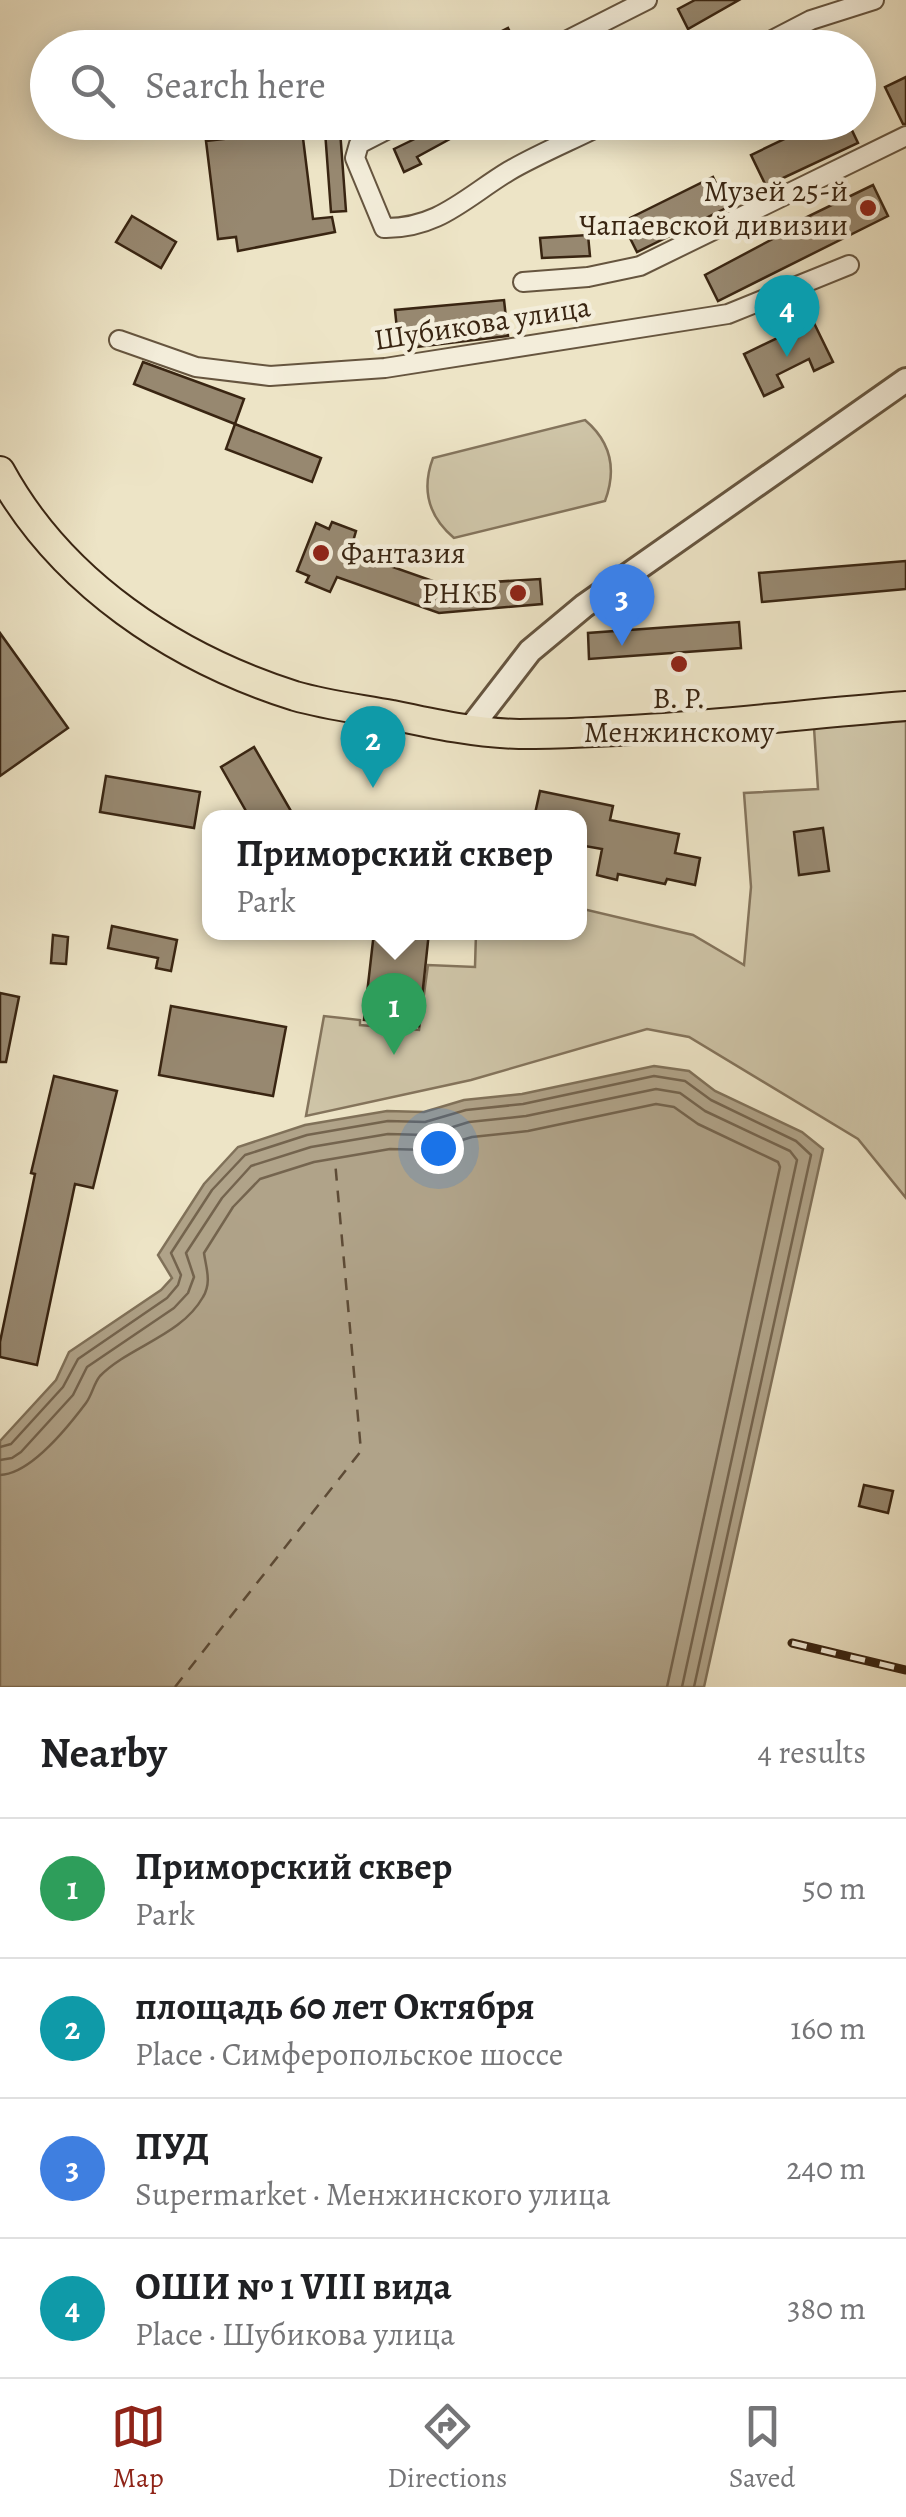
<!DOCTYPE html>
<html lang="en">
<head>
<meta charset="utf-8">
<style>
	:root { --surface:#fff; --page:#f2f2f2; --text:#202124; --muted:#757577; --line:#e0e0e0; --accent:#8f2418 }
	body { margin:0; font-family:Alegreya,serif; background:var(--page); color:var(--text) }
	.you { position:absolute; left:438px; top:1148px; width:35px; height:35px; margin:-25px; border:8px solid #fff; border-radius:50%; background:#1a73e8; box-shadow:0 0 0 15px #1a73e833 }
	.badge { display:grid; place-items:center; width:65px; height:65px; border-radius:50%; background:var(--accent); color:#fff; font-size:32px; font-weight:700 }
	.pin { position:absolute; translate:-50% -82px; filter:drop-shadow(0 2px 5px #0008) }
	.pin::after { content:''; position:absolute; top:52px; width:35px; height:30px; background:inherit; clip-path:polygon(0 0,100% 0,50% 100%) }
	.popup { position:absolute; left:202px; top:810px; width:385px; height:130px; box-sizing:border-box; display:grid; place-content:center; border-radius:20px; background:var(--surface); filter:drop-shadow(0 2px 8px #0005); font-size:32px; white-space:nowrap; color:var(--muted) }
	.popup b { font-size:38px; color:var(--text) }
	.popup::after { content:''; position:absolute; left:50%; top:100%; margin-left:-20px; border:20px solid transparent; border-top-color:var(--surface) }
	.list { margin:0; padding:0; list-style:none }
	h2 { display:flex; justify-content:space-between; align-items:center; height:130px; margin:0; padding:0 40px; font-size:42px }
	h2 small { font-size:32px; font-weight:400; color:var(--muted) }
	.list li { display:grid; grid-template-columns:65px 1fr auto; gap:30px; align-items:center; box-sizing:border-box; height:140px; padding:0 40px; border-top:2px solid var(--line) }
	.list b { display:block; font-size:38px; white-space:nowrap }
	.list p { margin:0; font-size:32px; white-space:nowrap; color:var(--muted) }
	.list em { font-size:32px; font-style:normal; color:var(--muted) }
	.icon { flex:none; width:55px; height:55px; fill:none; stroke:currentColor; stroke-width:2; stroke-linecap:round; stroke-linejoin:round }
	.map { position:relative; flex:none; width:906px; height:1687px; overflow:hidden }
	.search { position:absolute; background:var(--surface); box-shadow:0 5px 25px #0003; left:30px; right:30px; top:30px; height:110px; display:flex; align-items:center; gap:25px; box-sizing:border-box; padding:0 35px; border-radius:55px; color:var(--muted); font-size:38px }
	.sheet { height:690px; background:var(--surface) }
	nav { display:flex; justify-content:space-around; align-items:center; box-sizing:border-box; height:140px; border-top:2px solid var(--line); background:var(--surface); font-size:28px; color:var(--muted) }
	nav a { display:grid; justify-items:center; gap:5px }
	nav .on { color:var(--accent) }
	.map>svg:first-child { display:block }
	.green { fill:#cec4a7; stroke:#84745c; stroke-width:2.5 }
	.water { fill:#b0a389; stroke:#807159; stroke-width:2.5 }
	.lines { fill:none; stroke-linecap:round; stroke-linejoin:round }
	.shore { stroke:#74644e; stroke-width:2.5 }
	.ferry { stroke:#5d4b36; stroke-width:2.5; stroke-dasharray:12 10; stroke-linecap:butt }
	.building { fill:#978870; stroke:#392512; stroke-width:2.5 }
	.minor-casing { stroke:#66553f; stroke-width:22 }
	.tertiary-casing { stroke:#66553f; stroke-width:28 }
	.primary-casing { stroke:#392512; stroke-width:32 }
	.minor { stroke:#f3edda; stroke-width:18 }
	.tertiary { stroke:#f3edda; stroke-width:22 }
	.primary { stroke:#ede4c6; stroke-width:28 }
	.rail-casing { stroke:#392512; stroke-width:9 }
	.rail { stroke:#f3edda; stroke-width:5; stroke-dasharray:15; stroke-linecap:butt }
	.poi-dot { fill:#8f2418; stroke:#f3edda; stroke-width:4 }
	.labels { text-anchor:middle; stroke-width:9; stroke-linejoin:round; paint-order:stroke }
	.poi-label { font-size:30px; fill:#392512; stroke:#f3edda; text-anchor:end }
	.street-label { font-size:30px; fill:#392512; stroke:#f3edda }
</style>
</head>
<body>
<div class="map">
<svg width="906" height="1687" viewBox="0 0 906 1687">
	<rect width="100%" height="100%" fill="#ede4c6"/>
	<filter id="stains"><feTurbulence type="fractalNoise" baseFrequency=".002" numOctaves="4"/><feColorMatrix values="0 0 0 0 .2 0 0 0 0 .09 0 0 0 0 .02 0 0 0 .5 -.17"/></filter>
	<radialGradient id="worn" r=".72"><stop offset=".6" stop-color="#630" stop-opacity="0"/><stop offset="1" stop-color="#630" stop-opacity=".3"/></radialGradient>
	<g class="green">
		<path d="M 585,420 C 611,442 617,469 605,501 L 454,538 C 428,516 421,490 433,458 Z"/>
		<path d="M 906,721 L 906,1198 L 858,1139 L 689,1037 L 647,1029 L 471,1080 L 306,1116 L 324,1016 L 360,1020 L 360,1025 L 419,1030 L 428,965 L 475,967 L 476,933 L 579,932 L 579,908 L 693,935 L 744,965 L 751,887 L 744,793 L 818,789 L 814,728 Z"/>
	</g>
	<path class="water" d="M 654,1066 L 689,1071 L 715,1091 L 802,1132 L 823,1149 L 704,1687 L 0,1687 L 0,1441 L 56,1380 L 69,1352 L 161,1290 L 172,1278 L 158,1255 L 204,1184 L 238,1147 L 305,1125 L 387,1111 L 424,1112 L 464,1100 L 522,1094 Z"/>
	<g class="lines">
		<g class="shore">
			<path d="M 0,1447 L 11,1444 L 63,1387 L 78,1359 L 167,1298 L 178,1285 L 181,1275 L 171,1253 L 212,1190 L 245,1155 L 307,1135 L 388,1121 L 425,1122 L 466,1110 L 523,1104 L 654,1076 L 685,1081 L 711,1100 L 796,1141 L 811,1155 L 694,1687"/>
			<path d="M 0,1460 L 12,1458 L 21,1452 L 73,1395 L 87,1367 L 174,1308 L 188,1293 L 194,1277 L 186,1253 L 222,1198 L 251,1166 L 311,1147 L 388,1134 L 427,1135 L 469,1122 L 526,1116 L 656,1089 L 680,1093 L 705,1111 L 790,1151 L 797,1160 L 682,1687"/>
			<path d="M 0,1475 C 30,1474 68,1427 86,1403 C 92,1395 94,1383 100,1376 C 130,1346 181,1336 203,1297 C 212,1282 206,1268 204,1253 L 233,1207 L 260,1179 L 314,1162 L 390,1149 L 429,1150 L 472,1137 L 528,1131 L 656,1104 L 674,1107 L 698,1124 L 778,1162 L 780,1167 L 667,1687"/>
		</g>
		<path class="ferry" d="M 175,1687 L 361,1451 L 335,1161"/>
	</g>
	<g class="building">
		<path d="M 695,0 L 739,0 L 688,29 L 678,9 Z"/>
		<path d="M 508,28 L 518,48 L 468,48 Z"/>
		<path d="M 906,77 L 906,124 L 903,124 L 885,87 Z"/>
		<path d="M 301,122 L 313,219 L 332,217 L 335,232 L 238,251 L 236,237 L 218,239 L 206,141 L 233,138 L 232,128 Z"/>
		<path d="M 441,122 L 453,122 L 459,134 L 417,157 L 421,164 L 404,172 L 394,149 L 429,132 L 427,130 Z"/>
		<path d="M 820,122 L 848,122 L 858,143 L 766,186 L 751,155 Z"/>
		<path d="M 340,130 L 346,211 L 331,212 L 325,131 Z"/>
		<path d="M 713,177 L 728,207 L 637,252 L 622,222 Z"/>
		<path d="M 873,185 L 888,216 L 718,301 L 705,275 L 784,233 L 782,229 Z"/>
		<path d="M 132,216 L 176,242 L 161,268 L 116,242 Z"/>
		<path d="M 588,235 L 590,256 L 542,258 L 540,238 Z"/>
		<path d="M 504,300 L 508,336 L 399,349 L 395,310 Z"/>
		<path d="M 813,321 L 833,362 L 814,371 L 809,359 L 777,375 L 783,387 L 764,396 L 744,354 Z"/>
		<path d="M 143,362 L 244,399 L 235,424 L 134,384 Z"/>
		<path d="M 235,424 L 321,458 L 312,482 L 226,449 Z"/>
		<path d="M 332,522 L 356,531 L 350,552 L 444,585 L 540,579 L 542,604 L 439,613 L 337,577 L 330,592 L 306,582 L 309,576 L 297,571 L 316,523 L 329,529 Z"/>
		<path d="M 906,561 L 906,589 L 762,602 L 759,573 Z"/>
		<path d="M 739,622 L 741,648 L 589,659 L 588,633 Z"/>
		<path d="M 0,633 L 68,728 L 0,776 Z"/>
		<path d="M 254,747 L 295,818 L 250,818 L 221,767 Z"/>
		<path d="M 106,776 L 200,792 L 194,828 L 100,812 Z"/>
		<path d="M 540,791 L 613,806 L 610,820 L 679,834 L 675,853 L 700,858 L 695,885 L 667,879 L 665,884 L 618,874 L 617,880 L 597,875 L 602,849 L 579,845 L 579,818 L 534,818 Z"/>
		<path d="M 823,828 L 829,871 L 799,875 L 794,832 Z"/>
		<path d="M 112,926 L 177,940 L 171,971 L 156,968 L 158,958 L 108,948 Z"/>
		<path d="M 374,932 L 429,932 L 419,1026 L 364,1020 Z"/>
		<path d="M 53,935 L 68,937 L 66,964 L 51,963 Z"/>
		<path d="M 0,993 L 19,997 L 6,1062 L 0,1062 Z"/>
		<path d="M 171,1006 L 286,1027 L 273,1096 L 159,1075 Z"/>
		<path d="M 54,1076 L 117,1091 L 93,1188 L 75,1184 L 37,1365 L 0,1357 L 0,1342 L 35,1174 L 31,1173 Z"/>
		<path d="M 864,1485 L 893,1491 L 888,1513 L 859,1506 Z"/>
	</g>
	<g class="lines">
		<g class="minor-casing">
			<g id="minor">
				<path d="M 552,48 L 647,0"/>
				<path d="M 757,48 L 811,20 L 874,0"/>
				<path d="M 402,122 L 359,144 L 355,158 L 384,228 C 438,229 466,197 509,171 C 540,153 575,139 608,122"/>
				<path d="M 523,282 L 588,277 L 640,266 L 906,136"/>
				<path d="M 119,340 L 196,367 L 270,376 L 385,368 L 728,314 L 849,265"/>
			</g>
		</g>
		<g class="tertiary-casing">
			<path id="tertiary" d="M 469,730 L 530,651 L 584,606 L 906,380"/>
		</g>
		<g class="primary-casing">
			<path id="primary" d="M 0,471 C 61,583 175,658 295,696 C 326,705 360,709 392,715 C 434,724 476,733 519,734 C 648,734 778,716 906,706"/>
		</g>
		<use href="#minor" class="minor"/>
		<use href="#tertiary" class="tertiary"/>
		<use href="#primary" class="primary"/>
		<g class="rail-casing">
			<path id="rail" d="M 792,1643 L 906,1670"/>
		</g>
		<use href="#rail" class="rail"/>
	</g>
	<g class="poi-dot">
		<circle cx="868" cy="208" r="10"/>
		<circle cx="321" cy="553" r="10"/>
		<circle cx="518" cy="593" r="10"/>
		<circle cx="679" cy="664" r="10"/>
	</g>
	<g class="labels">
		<g class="poi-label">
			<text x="848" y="201">Музей 25-й<tspan x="848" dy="34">Чапаевской дивизии</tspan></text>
			<text x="341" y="563" text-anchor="start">Фантазия</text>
			<text x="498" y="603">РНКБ</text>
			<text x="679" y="708" text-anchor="middle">В. Р.<tspan x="679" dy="34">Менжинскому</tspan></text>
		</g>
		<g class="street-label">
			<text transform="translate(482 323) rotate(-9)" y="10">Шубикова улица</text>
		</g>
	</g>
	<rect width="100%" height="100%" filter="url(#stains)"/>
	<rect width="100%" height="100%" fill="url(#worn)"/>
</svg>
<div class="you"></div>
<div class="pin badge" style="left:394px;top:1055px;background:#2e9e5b">1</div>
<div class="popup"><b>Приморский сквер</b>Park</div>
<div class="pin badge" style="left:373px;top:788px;background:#0f9aa8">2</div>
<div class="pin badge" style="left:622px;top:646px;background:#3f7fe0">3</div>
<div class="pin badge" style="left:787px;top:357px;background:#0f9aa8">4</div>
<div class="search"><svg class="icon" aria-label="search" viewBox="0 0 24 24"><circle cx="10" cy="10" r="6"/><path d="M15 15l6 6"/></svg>Search here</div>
</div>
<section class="sheet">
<h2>Nearby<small>4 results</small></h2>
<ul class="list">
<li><span class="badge" style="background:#2e9e5b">1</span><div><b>Приморский сквер</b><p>Park</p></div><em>50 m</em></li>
<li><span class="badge" style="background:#0f9aa8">2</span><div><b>площадь 60 лет Октября</b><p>Place · Симферопольское шоссе</p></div><em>160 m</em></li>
<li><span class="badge" style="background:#3f7fe0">3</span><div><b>ПУД</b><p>Supermarket · Менжинского улица</p></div><em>240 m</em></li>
<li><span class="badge" style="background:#0f9aa8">4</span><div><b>ОШИ № 1 VIII вида</b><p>Place · Шубикова улица</p></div><em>380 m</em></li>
</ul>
</section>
<nav>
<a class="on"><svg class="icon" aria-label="map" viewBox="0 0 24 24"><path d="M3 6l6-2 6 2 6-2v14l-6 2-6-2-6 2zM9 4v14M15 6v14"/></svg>Map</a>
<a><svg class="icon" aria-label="directions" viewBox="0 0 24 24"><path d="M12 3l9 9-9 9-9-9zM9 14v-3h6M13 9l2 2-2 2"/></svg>Directions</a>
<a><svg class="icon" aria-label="saved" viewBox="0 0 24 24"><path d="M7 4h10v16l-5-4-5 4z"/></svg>Saved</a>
</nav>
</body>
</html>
